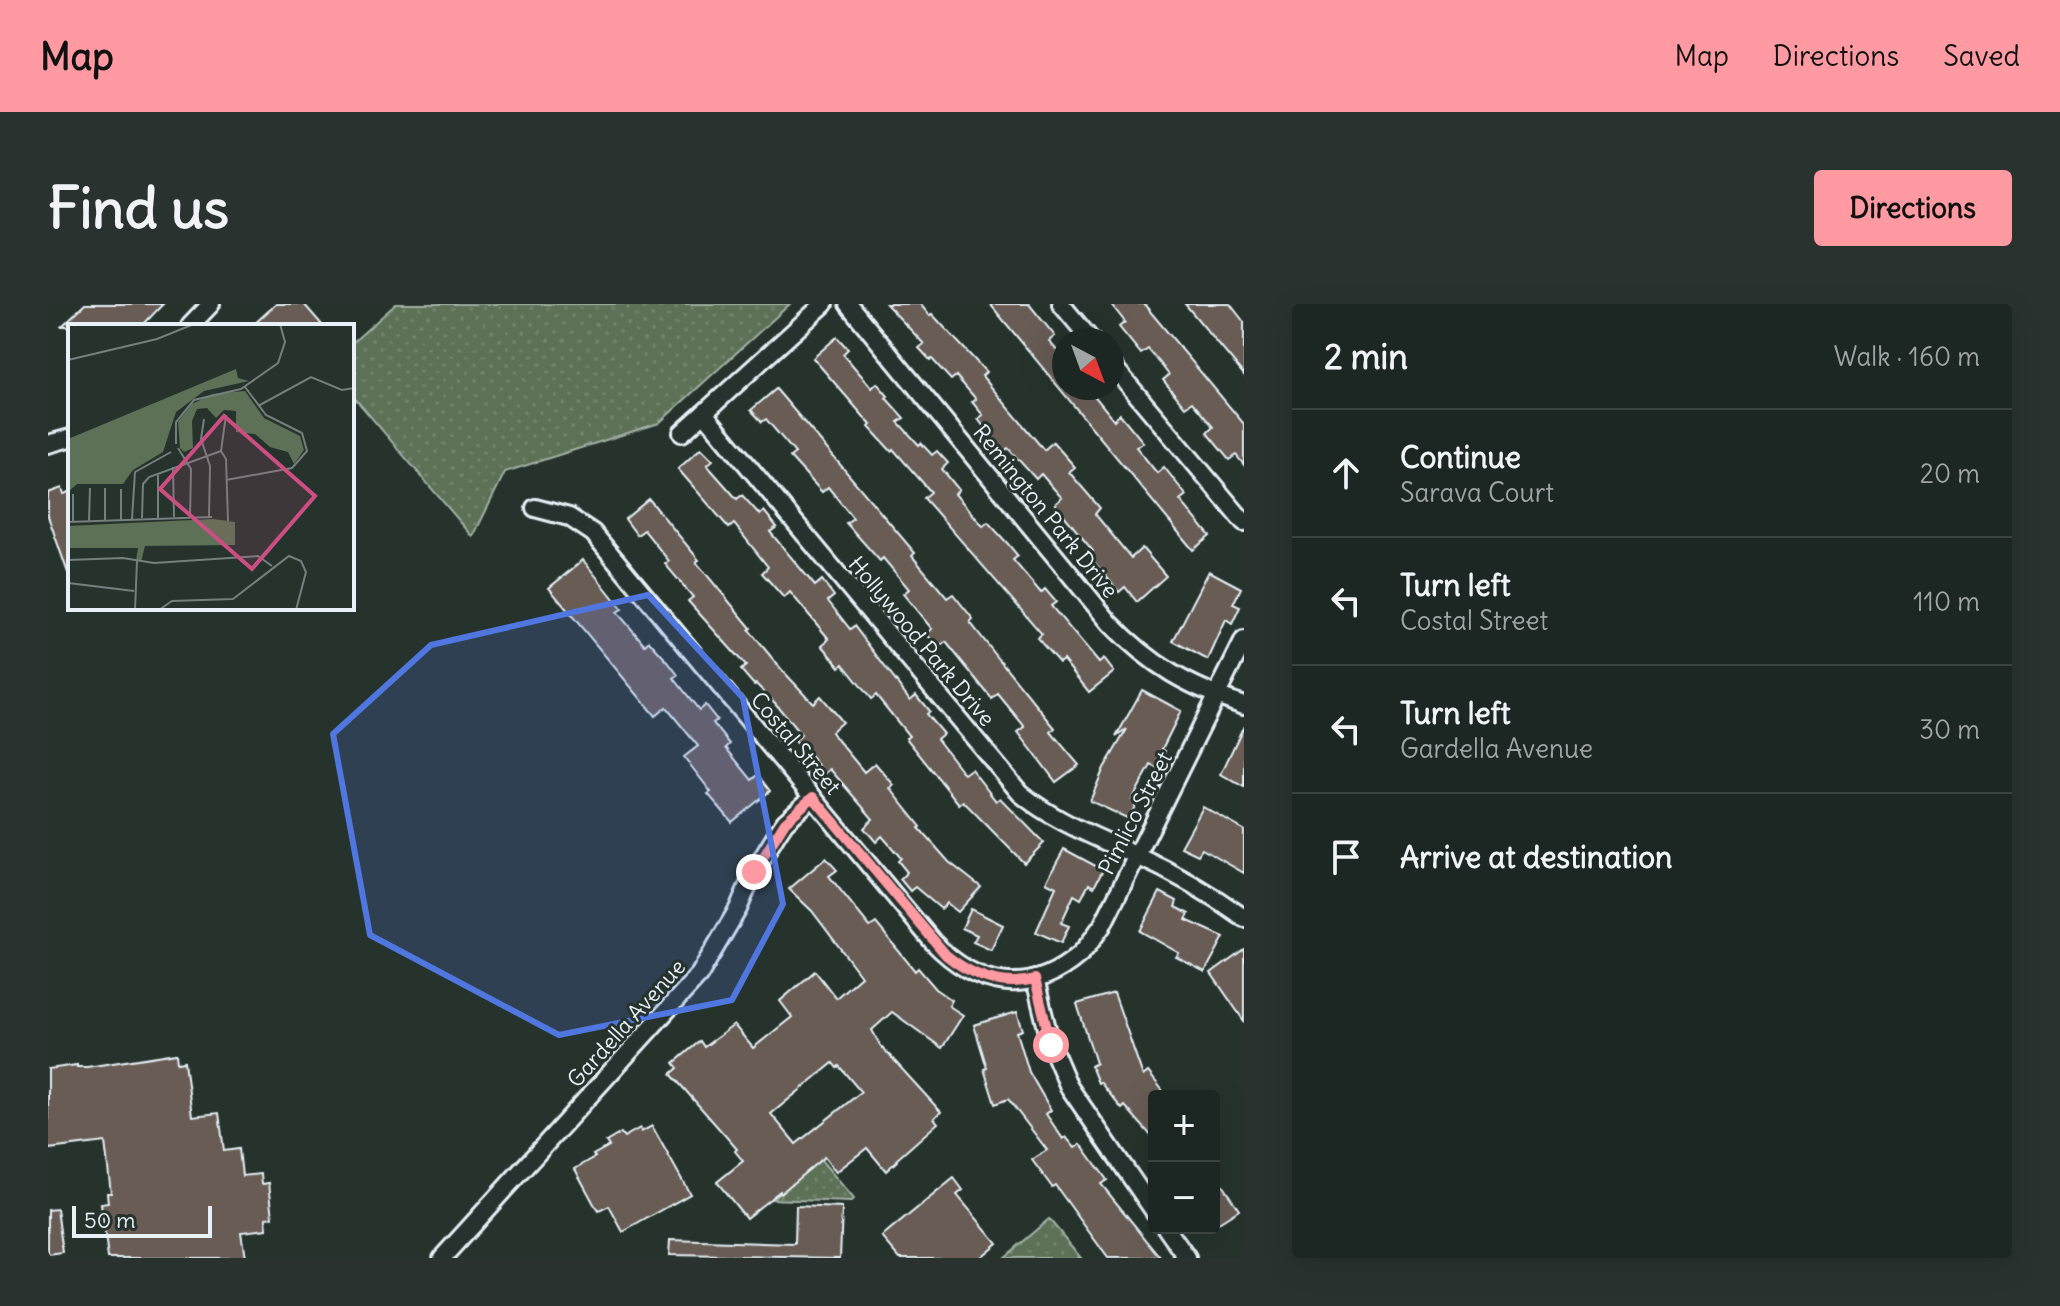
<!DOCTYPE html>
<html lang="en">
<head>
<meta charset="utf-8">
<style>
	:root { --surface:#1c2622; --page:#29322f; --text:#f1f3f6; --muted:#a0a5a5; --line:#3a4340; --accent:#ff9aa2 }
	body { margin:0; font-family:Delius,sans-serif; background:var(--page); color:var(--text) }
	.controls { position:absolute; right:24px; bottom:24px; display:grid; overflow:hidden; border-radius:8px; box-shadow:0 8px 32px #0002 }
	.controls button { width:72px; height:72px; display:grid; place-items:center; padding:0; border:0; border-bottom:2px solid var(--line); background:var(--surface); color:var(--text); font:40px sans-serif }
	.compass { position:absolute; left:1004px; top:24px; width:72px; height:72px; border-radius:50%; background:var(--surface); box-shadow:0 8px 32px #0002; rotate:139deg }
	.scale { position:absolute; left:24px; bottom:20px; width:140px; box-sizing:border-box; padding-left:8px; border:4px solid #e8f1f8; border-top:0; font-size:22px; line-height:28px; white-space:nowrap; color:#e8f1f8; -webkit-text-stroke:6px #26332d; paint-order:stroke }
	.stop { position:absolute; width:24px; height:24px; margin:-18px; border:6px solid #ff9aa2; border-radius:50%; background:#fff }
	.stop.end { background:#ff9aa2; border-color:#fff; box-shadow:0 2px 8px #0008 }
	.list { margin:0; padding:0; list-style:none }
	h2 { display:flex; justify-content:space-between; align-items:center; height:104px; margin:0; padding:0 32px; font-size:34px }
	h2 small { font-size:26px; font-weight:400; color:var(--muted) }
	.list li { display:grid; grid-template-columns:52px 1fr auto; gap:24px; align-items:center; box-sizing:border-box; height:128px; padding:0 32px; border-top:2px solid var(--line) }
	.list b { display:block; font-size:30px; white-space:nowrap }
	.list p { margin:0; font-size:26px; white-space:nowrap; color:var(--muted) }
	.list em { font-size:26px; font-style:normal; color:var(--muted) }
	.icon { flex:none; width:44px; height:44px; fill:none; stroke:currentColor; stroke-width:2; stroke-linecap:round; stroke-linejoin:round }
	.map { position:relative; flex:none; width:1196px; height:954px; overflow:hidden; border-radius:8px }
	header { display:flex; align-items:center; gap:48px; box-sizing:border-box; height:112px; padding:0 40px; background:var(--accent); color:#111 }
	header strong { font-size:38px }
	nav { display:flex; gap:44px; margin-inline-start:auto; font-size:28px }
	.intro { display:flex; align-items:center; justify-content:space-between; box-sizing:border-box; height:192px; padding:0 48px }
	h1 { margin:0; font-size:56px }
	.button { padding:20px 36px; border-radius:8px; background:var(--accent); color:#111; font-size:28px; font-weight:700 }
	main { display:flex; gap:48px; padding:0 48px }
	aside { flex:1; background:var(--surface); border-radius:8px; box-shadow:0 8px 32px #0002 }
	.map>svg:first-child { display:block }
	.green { fill:url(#green-dots); stroke:#a2b1a6; stroke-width:2 }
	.building { fill:#675b54; stroke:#e8f1f8; stroke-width:2; fill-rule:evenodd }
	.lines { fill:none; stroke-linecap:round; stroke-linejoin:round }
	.street-casing { stroke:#e8f1f8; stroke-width:22 }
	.street { stroke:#26332d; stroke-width:16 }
	.route { stroke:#ff9aa2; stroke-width:10 }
	.marked { fill:#5077e0; fill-opacity:0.2; stroke:#5077e0; stroke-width:6; stroke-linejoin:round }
	.labels { text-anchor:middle; stroke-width:6; stroke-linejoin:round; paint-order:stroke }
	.street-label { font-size:22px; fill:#e8f1f8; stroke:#26332d }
	.inset-road { fill:none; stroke:#747f7e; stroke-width:2 }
	.view { fill:#cc4e82; fill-opacity:0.15; stroke:#cc4e82; stroke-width:4 }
	.inset-edge { fill:none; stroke:#e8f1f8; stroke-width:4 }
</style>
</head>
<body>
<header>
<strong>Map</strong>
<nav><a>Map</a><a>Directions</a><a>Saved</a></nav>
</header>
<div class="intro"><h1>Find us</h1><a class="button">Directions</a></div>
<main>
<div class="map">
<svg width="1196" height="954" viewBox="0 0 1196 954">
	<defs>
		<pattern id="green-dots" width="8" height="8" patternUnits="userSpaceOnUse" patternTransform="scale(2)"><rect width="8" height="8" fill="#5c7155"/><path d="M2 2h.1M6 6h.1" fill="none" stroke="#73866e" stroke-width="1.8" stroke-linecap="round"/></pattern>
	</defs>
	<rect width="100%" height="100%" fill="#26332d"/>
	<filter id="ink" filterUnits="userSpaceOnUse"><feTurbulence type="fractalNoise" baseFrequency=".0125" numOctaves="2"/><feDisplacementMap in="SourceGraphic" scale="16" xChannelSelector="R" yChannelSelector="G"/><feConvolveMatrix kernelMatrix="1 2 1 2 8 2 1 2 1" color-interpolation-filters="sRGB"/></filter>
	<g filter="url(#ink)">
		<g class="green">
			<path d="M 348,0 L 742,0 L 611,119 L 457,168 L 425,233 L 304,91 L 304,39 Z"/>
			<path d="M 773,856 L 806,895 L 803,898 L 723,895 Z"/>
			<path d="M 1001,915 L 1033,954 L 955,954 Z"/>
		</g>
		<g class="building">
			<path d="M 37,0 L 115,0 L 94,22 L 14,22 Z"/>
			<path d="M 228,0 L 256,0 L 275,22 L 204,22 Z"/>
			<path d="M 838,0 L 872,0 L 882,12 L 884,10 L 938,68 L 934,72 L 996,146 L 1005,138 L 1027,163 L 1021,168 L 1052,204 L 1047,210 L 1083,254 L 1094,244 L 1118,272 L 1089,298 L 1077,283 L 1071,288 L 1040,251 L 1045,247 L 1007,200 L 1014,194 L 993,170 L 988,175 L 960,144 L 955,148 L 930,115 L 935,111 L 924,98 L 928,95 L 908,72 L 903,76 L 884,55 L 882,56 L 871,44 L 876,40 Z"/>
			<path d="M 942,0 L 981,0 L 1007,32 L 1001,37 L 1016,55 L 1016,84 L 1040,84 L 1066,116 L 1072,110 L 1095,138 L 1088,143 L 1109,169 L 1116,163 L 1138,191 L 1132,196 L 1162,232 L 1145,246 Z"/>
			<path d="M 1063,0 L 1096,0 L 1196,120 L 1196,161 L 1188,151 L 1181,156 L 1159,129 L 1165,123 L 1144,98 L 1137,103 L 1115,76 L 1121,71 L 1111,58 L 1100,45 L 1093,50 L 1071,23 L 1077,18 Z"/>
			<path d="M 1137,0 L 1182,0 L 1196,18 L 1196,71 Z"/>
			<path d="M 789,33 L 800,45 L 795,50 L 824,84 L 829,79 L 840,92 L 838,94 L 856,114 L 850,118 L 871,141 L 873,139 L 884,151 L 889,147 L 900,159 L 894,165 L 911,186 L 907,190 L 935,222 L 940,218 L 960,240 L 970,252 L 965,256 L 993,289 L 997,285 L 1008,298 L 1003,302 L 1051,359 L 1056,355 L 1066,368 L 1041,388 L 1015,356 L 1011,359 L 989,334 L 994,330 L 876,194 L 883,188 L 845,145 L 843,147 L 821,123 L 823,121 L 765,54 Z"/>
			<path d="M 728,85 L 867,249 L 864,252 L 899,294 L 905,290 L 925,315 L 922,318 L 950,354 L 1007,424 L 1003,428 L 1031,461 L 1008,478 L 970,428 L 977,423 L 950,390 L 944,395 L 898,338 L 890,344 L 879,330 L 884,325 L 855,290 L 861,285 L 835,254 L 832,257 L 798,219 L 805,214 L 780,183 L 774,188 L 742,153 L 747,149 L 718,115 L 714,118 L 703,106 Z"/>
			<path d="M 653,144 L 665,156 L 659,161 L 689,195 L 694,191 L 712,211 L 716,207 L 729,223 L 722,228 L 767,282 L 774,276 L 786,292 L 780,297 L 802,325 L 806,322 L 862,396 L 868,391 L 881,407 L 878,410 L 895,430 L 889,435 L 916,470 L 923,465 L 948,497 L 952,494 L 996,539 L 976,559 L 915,497 L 911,500 L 858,434 L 861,432 L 828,391 L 823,395 L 795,360 L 792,363 L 774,341 L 781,335 L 742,288 L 736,294 L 714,269 L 720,263 L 686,220 L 681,224 L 630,165 Z"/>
			<path d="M 14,184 L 16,190 L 22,188 L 22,269 L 20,269 L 0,212 L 0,189 Z"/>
			<path d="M 601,195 L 651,256 L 648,258 L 703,324 L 701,326 L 734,366 L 765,399 L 772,392 L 794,418 L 783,428 L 816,468 L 827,459 L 846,481 L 842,484 L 873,523 L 871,524 L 901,558 L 933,583 L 910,608 L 899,599 L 893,605 L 867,583 L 862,587 L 852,575 L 859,568 L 850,557 L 853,554 L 834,532 L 828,538 L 816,524 L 825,515 L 782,465 L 777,470 L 759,448 L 757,449 L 747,437 L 753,431 L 727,399 L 708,380 L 706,381 L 693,366 L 698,362 L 640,297 L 645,293 L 617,260 L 621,257 L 596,226 L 589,231 L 577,215 Z"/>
			<path d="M 535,256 L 574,305 L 569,308 L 597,341 L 601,337 L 620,358 L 630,371 L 626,374 L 651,406 L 657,401 L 669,416 L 665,419 L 682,440 L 678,444 L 704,476 L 710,471 L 722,487 L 684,518 L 660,490 L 663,488 L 636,453 L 650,442 L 618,403 L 607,412 L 501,284 Z"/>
			<path d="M 1161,267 L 1193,284 L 1185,300 L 1192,303 L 1184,320 L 1178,316 L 1160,356 L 1125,337 Z"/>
			<path d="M 1094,386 L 1133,407 L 1114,445 L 1117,447 L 1109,464 L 1103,461 L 1084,496 L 1089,498 L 1081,515 L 1042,497 L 1056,464 L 1079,425 L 1068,433 Z"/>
			<path d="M 1196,421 L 1196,483 L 1173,470 Z"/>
			<path d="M 1155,503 L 1196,526 L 1196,569 L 1154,545 L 1150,551 L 1133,543 Z"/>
			<path d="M 1016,545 L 1055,566 L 1046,583 L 1041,580 L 1033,595 L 1026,591 L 1013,619 L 1021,622 L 1013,639 L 988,628 L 1008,583 L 998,578 Z"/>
			<path d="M 778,554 L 789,566 L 781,572 L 822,623 L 828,619 L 867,667 L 870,664 L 888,685 L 904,696 L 901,702 L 915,711 L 894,744 L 844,708 L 824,726 L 832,741 L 893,808 L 886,814 L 890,819 L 848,856 L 849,857 L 838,867 L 819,844 L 788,868 L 776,853 L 733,889 L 732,887 L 698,914 L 669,878 L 695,857 L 687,847 L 689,845 L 623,770 L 630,764 L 626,759 L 652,737 L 656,743 L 686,721 L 705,744 L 744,713 L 732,697 L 767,667 L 788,694 L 813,672 L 764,607 L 741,585 ZM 785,759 L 789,764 L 791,762 L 813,788 L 748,840 L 723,810 Z"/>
			<path d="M 1112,588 L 1129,597 L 1127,603 L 1141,610 L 1138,616 L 1176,633 L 1157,668 L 1128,653 L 1131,649 L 1092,627 Z"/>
			<path d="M 923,605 L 955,621 L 943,646 L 925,638 L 929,631 L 914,624 Z"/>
			<path d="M 1196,645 L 1196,717 L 1163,669 Z"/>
			<path d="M 1066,689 L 1095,772 L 1100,768 L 1119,792 L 1106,792 L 1106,835 L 1077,802 L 1074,805 L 1052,778 L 1050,779 L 1043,762 L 1048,759 L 1029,700 Z"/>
			<path d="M 969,708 L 975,726 L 969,728 L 981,768 L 1003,806 L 998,810 L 1015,835 L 1018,833 L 1027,844 L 1033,840 L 1059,876 L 1053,880 L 1113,954 L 1060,954 L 1007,881 L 1004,883 L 984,856 L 999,846 L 960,795 L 947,800 L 936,765 L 939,764 L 926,721 Z"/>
			<path d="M 129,749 L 130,758 L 137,757 L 144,812 L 171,809 L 176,847 L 191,845 L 194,872 L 213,870 L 214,880 L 221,879 L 225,913 L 218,914 L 219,925 L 193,928 L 197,954 L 60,954 L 53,900 L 60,899 L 59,889 L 63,889 L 57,838 L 0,845 L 0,765 L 29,761 L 29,763 L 39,763 Z"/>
			<path d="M 604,822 L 642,890 L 575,928 L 561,902 L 551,907 L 546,900 L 527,865 L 547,853 L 545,851 L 561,842 L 558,838 L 573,829 L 576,833 L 592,824 L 593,828 Z"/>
			<path d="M 1166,869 L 1191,906 L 1166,922 Z"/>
			<path d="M 906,874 L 915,886 L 909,891 L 949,939 L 931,954 L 852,954 L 834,933 Z"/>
			<path d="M 748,902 L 794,904 L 792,954 L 621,951 L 622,936 L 747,940 Z"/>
			<path d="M 9,905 L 15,949 L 0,951 L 0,906 Z"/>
		</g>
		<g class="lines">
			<g class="street-casing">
				<g id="street">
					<path d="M 800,0 L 1062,319 C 1104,362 1139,382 1196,401"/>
					<path d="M 1013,0 L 1043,36"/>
					<path d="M 142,22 L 163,0"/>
					<path d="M 1064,61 L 1196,218"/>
					<path d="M 656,109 L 972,489 C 1007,518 1047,532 1087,551 C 1125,568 1163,590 1196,614"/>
					<path d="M 634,129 L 776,0"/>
					<path d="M 0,140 L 22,134"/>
					<path d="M 487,204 L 521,213 L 545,229 L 885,638 C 928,683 981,694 1031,651 C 1040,643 1047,631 1054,622 L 1196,336"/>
					<path d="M 987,675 L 1003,741 L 1021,783 L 1106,907"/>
					<path d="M 1118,924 L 1139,954"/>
					<path d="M 394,954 L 651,671 L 690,605 L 706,568 L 729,530 L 737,518 L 765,493"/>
				</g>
			</g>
			<use href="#street" class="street"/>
		</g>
	</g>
	<g class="lines" filter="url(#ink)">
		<path class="route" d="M 706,568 L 737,518 L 765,493 L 898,651 C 924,672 954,684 987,675 L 1003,741"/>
	</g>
	<path class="marked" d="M 600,291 L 695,394 L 735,600 L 684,696 L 511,731 L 322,631 L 285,430 L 383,341 Z"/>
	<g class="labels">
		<g class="street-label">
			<text transform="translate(998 207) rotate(51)" y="8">Remington Park Drive</text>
			<text transform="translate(874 337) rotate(50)" y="8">Hollywood Park Drive</text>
			<text transform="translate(748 439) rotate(50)" y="8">Costal Street</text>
			<text transform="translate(1087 509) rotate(-63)" y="8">Pimlico Street</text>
			<text transform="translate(578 719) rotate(-48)" y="8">Gardella Avenue</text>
		</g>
	</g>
	<g transform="translate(20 20)">
		<rect width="286" height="286" fill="#26332d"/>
		<path d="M 168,45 L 170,54 L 181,57 L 136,67 L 108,88 L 95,128 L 65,146 L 55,160 L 9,160 L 0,168 L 0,115 ZM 177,67 L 196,94 L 232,112 L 236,126 L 226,140 L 220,128 L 202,123 L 187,110 L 168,108 L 168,87 L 156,86 L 148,94 L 139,84 L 129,85 L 124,97 L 125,124 L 116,128 L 112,124 L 110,98 L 124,80 L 144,70 ZM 145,195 L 167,198 L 167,221 L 77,222 L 73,238 L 68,236 L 70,224 L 0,224 L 0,202 Z" fill="#5c7155"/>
		<path class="inset-road" d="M 0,36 L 89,15 L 126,0M 190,82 L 243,53 L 274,66 L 286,64M 136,95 L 133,115 L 142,142 L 141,193M 108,120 L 108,98 L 126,76 L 173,65 L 210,39 L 217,18 L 212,0M 110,124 L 123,145 L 122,193M 153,127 L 158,135 L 160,197M 153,127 L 158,91M 105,143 L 106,193M 90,149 L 90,194M 158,156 L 224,144 L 239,127 L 234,109 L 198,91 L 177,63M 37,164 L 37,197M 74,194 L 75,160 L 81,153 L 153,127M 64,195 L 67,148 L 103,128M 53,196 L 53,165M 21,197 L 22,164M 0,198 L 144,193M 5,198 L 5,170M 0,236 L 55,234 L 86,239 L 190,232 L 204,242M 0,259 L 66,267M 67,286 L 69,237M 91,286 L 104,277 L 165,275 L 221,232 L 233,237 L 238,248 L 228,286"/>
		<path class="view" d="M 156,92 L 247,172 L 184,245 L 92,165 Z"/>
		<rect width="286" height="286" class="inset-edge"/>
	</g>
</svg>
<div class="controls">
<button>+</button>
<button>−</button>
</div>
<svg class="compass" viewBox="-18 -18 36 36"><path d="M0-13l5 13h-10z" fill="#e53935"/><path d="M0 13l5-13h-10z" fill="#a0a5a5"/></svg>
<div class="scale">50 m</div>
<div class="stop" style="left:1003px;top:741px"></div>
<div class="stop end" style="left:706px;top:568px"></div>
</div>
<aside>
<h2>2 min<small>Walk · 160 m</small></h2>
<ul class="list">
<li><svg class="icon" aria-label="ahead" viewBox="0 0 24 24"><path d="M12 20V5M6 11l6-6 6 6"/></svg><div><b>Continue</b><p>Sarava Court</p></div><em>20 m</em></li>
<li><svg class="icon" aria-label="left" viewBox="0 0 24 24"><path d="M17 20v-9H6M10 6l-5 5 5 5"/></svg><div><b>Turn left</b><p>Costal Street</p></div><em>110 m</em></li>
<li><svg class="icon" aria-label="left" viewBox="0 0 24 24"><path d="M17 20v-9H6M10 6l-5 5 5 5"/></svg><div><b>Turn left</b><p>Gardella Avenue</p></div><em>30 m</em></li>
<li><svg class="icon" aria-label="arrive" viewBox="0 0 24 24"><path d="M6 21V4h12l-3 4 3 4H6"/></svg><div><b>Arrive at destination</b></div></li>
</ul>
</aside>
</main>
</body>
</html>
